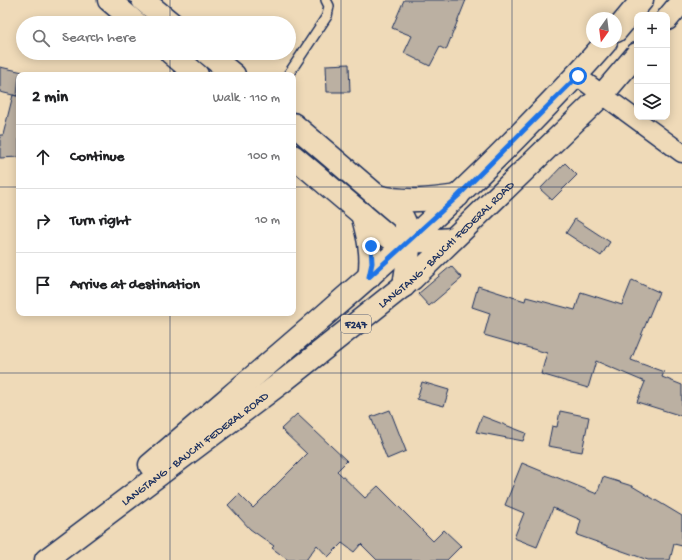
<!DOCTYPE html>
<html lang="en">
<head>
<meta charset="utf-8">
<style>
	:root { --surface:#fff; --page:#f2f2f2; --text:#202124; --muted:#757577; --line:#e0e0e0 }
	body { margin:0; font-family:"Gochi Hand",sans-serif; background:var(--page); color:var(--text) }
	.controls { position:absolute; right:12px; top:12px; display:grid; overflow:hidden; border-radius:8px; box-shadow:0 2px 10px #0003 }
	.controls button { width:36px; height:36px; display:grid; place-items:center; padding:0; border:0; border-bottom:1px solid var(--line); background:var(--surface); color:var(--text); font:20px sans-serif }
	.compass { position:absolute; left:586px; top:12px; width:36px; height:36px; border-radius:50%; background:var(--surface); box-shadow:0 2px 10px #0003; rotate:194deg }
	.stop { position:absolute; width:12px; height:12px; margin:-9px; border:3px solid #1a73e8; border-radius:50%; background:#fff }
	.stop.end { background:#1a73e8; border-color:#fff; box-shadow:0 1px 4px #0008 }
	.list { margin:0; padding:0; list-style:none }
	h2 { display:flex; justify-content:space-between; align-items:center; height:52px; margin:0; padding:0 16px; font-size:17px }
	h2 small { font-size:13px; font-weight:400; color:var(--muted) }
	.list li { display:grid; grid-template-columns:26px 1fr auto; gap:12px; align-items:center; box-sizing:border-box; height:64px; padding:0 16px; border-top:1px solid var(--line) }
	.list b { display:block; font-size:15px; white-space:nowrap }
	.list em { font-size:13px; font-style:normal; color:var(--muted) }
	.icon { flex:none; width:22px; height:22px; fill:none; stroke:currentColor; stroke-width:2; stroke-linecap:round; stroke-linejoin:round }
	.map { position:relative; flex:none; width:682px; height:560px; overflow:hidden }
	.search { position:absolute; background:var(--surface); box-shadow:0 2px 10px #0003; left:16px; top:16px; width:280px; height:44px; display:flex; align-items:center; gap:10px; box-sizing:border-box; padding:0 14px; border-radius:22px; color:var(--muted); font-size:15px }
	.panel { position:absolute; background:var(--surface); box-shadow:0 2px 10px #0003; left:16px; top:72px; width:280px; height:244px; border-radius:8px }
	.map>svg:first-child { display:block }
	.building { fill:#bbb0a2; stroke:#1b2f5e }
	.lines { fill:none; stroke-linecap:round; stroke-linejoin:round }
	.service-casing { stroke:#1b2f5e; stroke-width:12 }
	.minor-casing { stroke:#1b2f5e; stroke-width:21 }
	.tertiary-casing { stroke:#1b2f5e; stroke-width:25 }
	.primary-casing { stroke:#1b2f5e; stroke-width:25 }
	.service { stroke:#efdab8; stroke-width:9 }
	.minor { stroke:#efdab8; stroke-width:18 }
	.tertiary { stroke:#efdab8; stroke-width:22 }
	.primary { stroke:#efdab8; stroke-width:22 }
	.route { stroke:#1a73e8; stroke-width:5 }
	.grid { fill:none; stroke:#1b2f5e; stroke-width:1; stroke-opacity:0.55 }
	.labels { text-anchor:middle; stroke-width:4; stroke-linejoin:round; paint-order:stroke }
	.shield { fill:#efdab8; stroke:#5b6279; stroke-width:1 }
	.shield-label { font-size:11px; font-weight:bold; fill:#1b2f5e }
	.street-label { font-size:12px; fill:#1b2f5e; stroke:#efdab8 }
</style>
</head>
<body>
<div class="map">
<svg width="682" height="560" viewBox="0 0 682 560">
	<rect width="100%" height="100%" fill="#efdab8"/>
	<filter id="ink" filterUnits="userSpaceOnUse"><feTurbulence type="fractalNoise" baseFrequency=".025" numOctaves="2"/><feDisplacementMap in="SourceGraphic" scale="8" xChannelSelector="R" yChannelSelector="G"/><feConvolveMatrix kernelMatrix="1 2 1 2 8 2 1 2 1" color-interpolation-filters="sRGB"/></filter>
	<g filter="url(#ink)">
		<g class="building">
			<path d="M 404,0 L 466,0 L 446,50 L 440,47 L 430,66 L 404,53 L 412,36 L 392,28 Z"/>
			<path d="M 349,64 L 350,92 L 327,92 L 326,65 Z"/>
			<path d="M 0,67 L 23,72 L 22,75 L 19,75 L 17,96 L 19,96 L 19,157 L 0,158 L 0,135 L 3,135 L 13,95 L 17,96 L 0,92 Z"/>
			<path d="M 565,163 L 577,175 L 552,200 L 540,189 Z"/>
			<path d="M 575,219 L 610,242 L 601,256 L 566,233 Z"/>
			<path d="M 451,266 L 462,278 L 429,306 L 418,294 Z"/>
			<path d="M 632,280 L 659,292 L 631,360 L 664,372 L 662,377 L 682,385 L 682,416 L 637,402 L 645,382 L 596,361 L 588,388 L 541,374 L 547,353 L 484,335 L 490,313 L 472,307 L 478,286 L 525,301 L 526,297 L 575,310 L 581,292 L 622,305 Z"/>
			<path d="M 422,382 L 449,390 L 444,406 L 417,399 Z"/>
			<path d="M 390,410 L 406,451 L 387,459 L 371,417 Z"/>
			<path d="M 560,411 L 589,417 L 582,452 L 548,446 L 552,426 L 557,427 Z"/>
			<path d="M 297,414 L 347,461 L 337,471 L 365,498 L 378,486 L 433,541 L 444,530 L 461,546 L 447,560 L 377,560 L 361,544 L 354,552 L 342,543 L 328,557 L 317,545 L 306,560 L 288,560 L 272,548 L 274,546 L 250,529 L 228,505 L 239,494 L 253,508 L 307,454 L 281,429 Z"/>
			<path d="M 482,416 L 526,433 L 523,441 L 476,432 Z"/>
			<path d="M 522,463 L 597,494 L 603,477 L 632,486 L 682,516 L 682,546 L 674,544 L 670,560 L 648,560 L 577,535 L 581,520 L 553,508 L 537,547 L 514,538 L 524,513 L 505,505 Z"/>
		</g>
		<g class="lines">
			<g class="service-casing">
				<path id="service" d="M 288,75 L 327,16 L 329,6 L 326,0"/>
			</g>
			<g class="minor-casing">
				<path id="minor" d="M 577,76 L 682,153"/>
			</g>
			<g class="tertiary-casing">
				<g id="tertiary">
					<path d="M 109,0 L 136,23"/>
					<path d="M 143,0 L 171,23"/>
					<path d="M 171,53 L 197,75"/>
					<path d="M 207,53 L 234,75"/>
					<path d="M 293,124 L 403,218 C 414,238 407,263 404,286"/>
					<path d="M 293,156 L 389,237 L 409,242 L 453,239"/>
				</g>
			</g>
			<g class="primary-casing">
				<g id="primary">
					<path d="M 667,19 L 682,1"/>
					<path d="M 616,31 L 642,0"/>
					<path d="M 377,196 C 404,203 431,200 458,196"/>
					<path d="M 362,214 C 368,236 373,254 369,277"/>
					<path d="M 150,465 C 273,359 398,257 512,142 C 544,109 576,77 606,42"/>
					<path id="s1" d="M 46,560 L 286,379 L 412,279 L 603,94 L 637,54"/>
				</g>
			</g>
			<use href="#service" class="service"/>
			<use href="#minor" class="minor"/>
			<use href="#tertiary" class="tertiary"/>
			<use href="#primary" class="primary"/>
		</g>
	</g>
	<g class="lines" filter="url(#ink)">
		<path class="route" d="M 371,246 L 372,263 L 369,277 L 458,196 L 578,76"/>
	</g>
	<path class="grid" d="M 170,0 L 170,23M 341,0 L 341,560M 512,0 L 512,560M 170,53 L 170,75M 0,187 L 19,187M 293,187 L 682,187M 170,313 L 170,560M 0,373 L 682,373"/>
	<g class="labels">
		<rect class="shield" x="341" y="315" width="30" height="18" rx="3"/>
		<g class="shield-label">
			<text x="356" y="328">F247</text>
		</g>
		<g class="street-label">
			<text dy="4" stroke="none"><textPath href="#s1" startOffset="510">LANGTANG - BAUCHI FEDERAL ROAD</textPath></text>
			<text dy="4" stroke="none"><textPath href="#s1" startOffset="186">LANGTANG - BAUCHI FEDERAL ROAD</textPath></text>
		</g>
	</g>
</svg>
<div class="controls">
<button>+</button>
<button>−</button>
<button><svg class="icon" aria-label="layers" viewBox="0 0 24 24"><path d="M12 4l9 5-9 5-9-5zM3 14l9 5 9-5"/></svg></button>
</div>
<svg class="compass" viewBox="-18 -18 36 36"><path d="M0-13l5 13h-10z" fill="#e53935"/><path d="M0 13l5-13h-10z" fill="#757577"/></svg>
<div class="stop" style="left:578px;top:76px"></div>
<div class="stop end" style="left:371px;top:246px"></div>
<div class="search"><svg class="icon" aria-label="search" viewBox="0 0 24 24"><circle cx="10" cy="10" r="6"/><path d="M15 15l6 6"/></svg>Search here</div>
<section class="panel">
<h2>2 min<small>Walk · 110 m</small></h2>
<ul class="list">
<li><svg class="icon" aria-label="ahead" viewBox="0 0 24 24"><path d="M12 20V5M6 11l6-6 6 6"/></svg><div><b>Continue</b></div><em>100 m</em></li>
<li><svg class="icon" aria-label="right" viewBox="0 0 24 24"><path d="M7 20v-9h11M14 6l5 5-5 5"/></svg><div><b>Turn right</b></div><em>10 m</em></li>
<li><svg class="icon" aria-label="arrive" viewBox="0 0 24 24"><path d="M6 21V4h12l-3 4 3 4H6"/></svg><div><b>Arrive at destination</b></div></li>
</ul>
</section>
</div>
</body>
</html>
